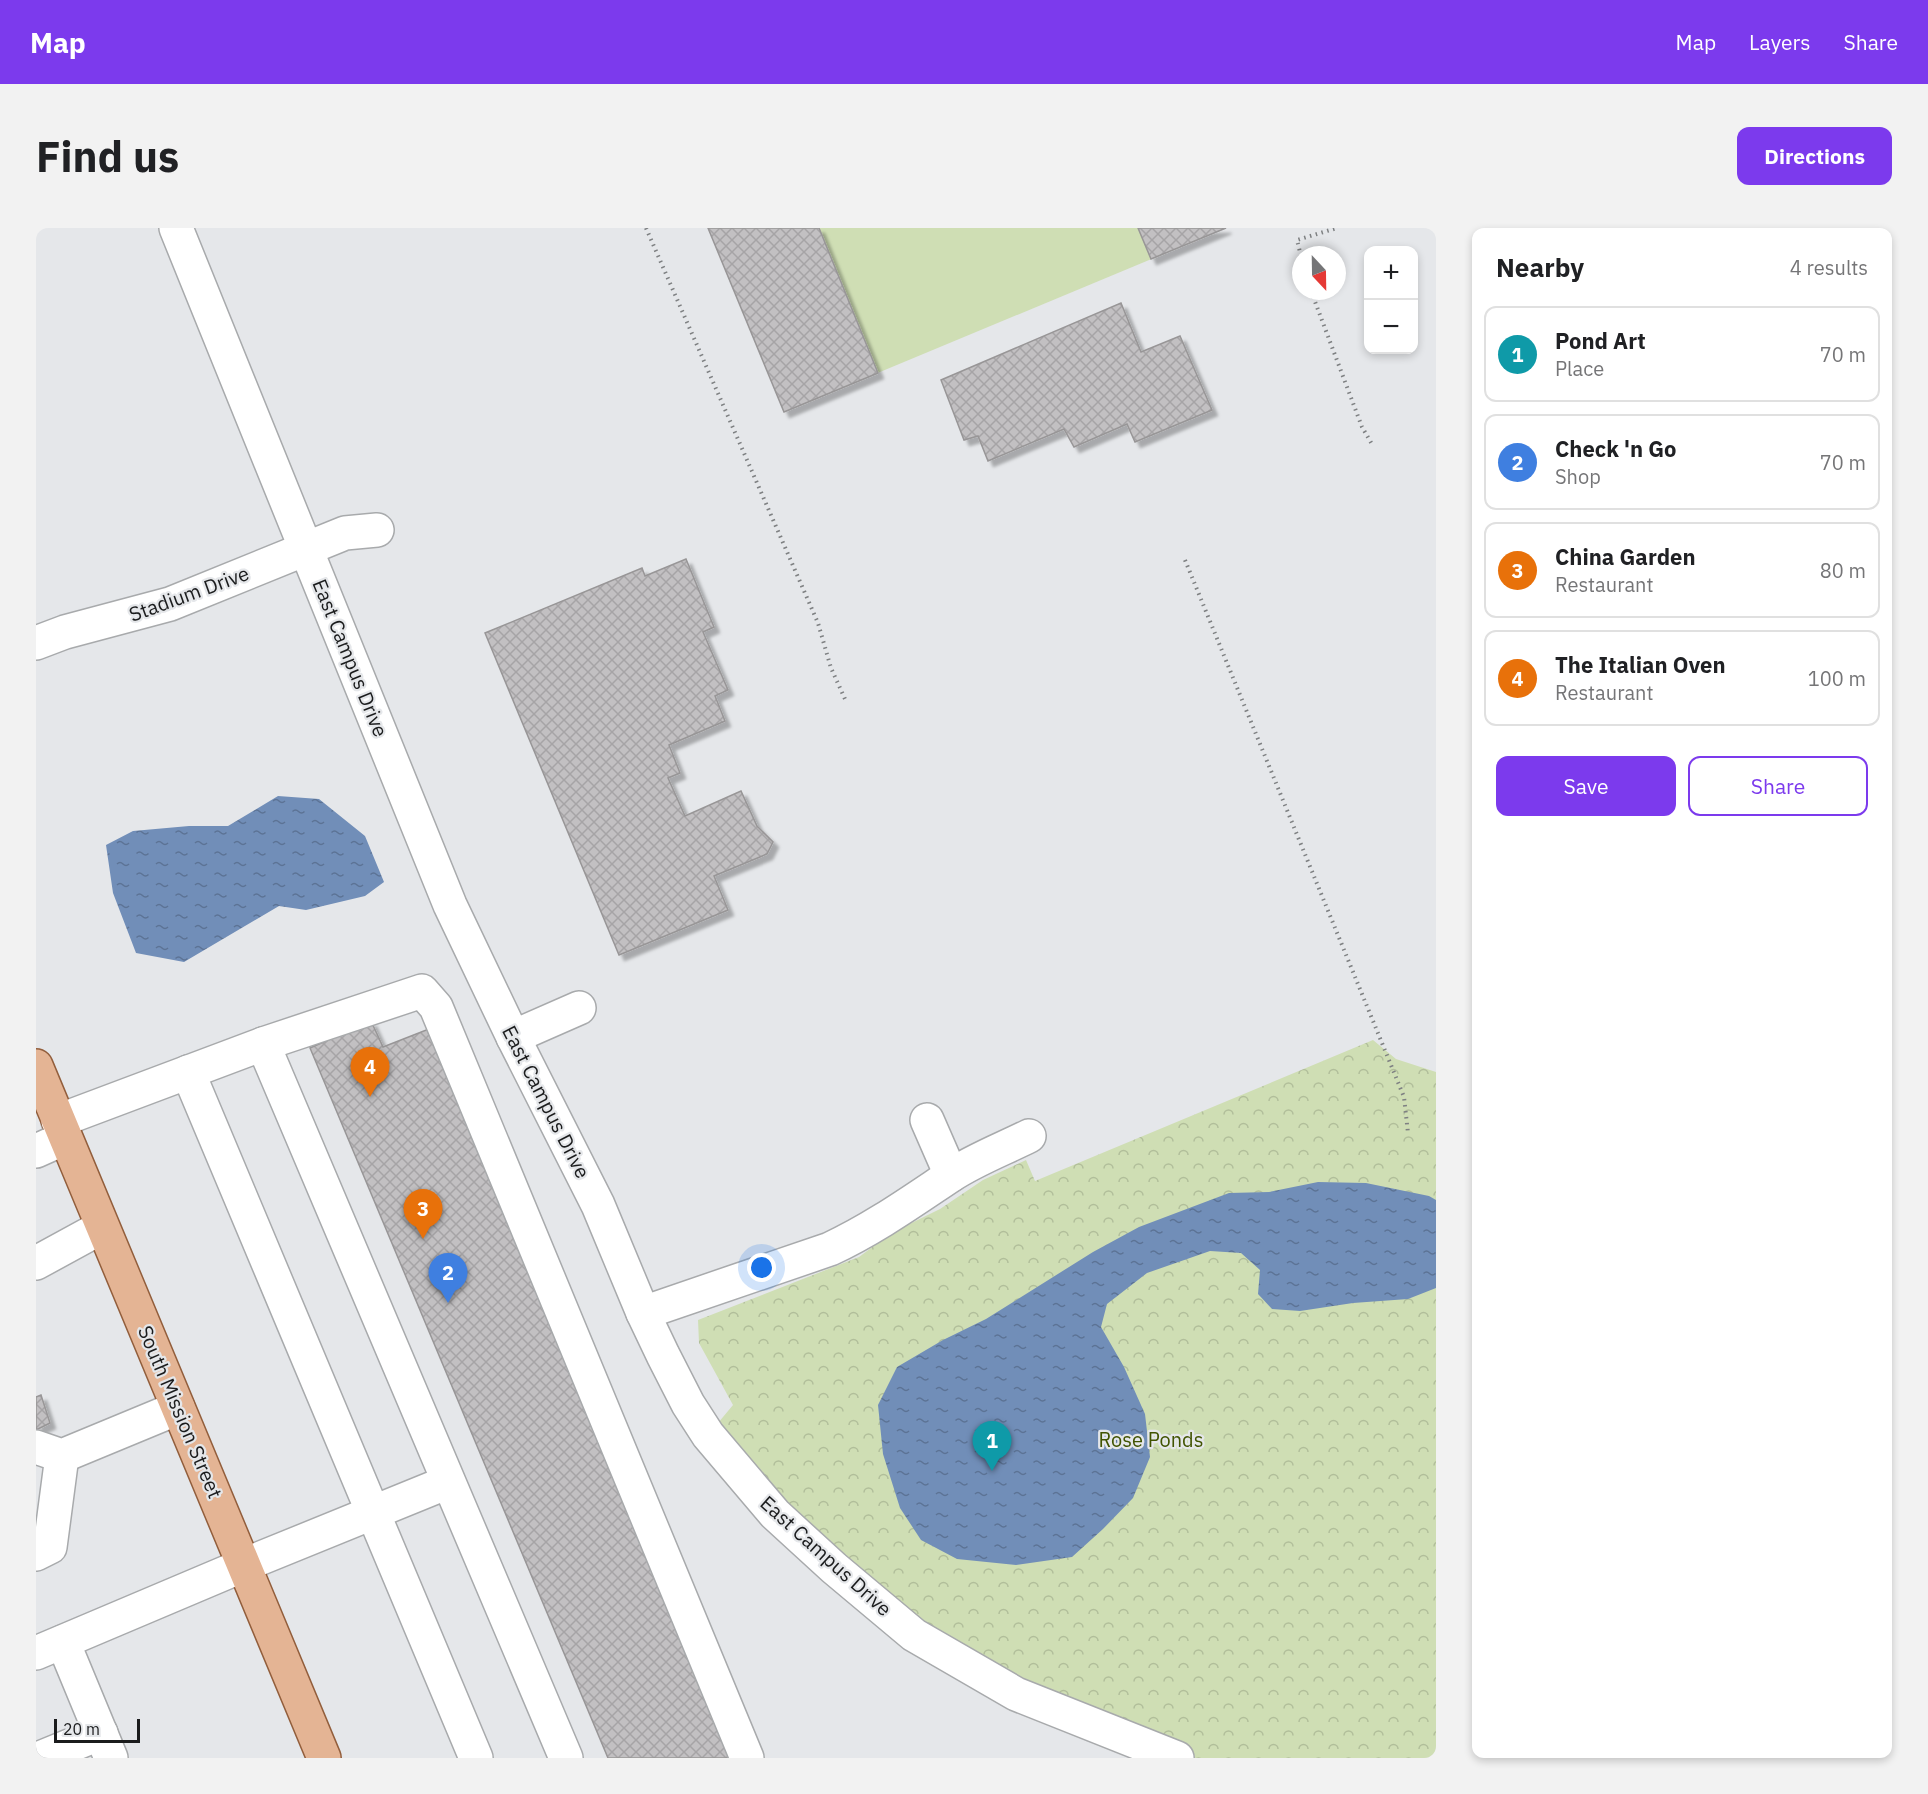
<!DOCTYPE html>
<html lang="en">
<head>
<meta charset="utf-8">
<style>
	:root { --surface:#fff; --page:#f2f2f2; --text:#202124; --muted:#757577; --line:#e0e0e0; --accent:#7c3aed }
	body { margin:0; font-family:"IBM Plex Sans",sans-serif; background:var(--page); color:var(--text) }
	.controls { position:absolute; right:18px; top:18px; display:grid; overflow:hidden; border-radius:12px; box-shadow:0 3px 9px #0003 }
	.controls button { width:54px; height:54px; display:grid; place-items:center; padding:0; border:0; border-bottom:2px solid var(--line); background:var(--surface); color:var(--text); font:30px sans-serif }
	.compass { position:absolute; left:1256px; top:18px; width:54px; height:54px; border-radius:50%; background:var(--surface); box-shadow:0 3px 9px #0003; rotate:158deg }
	.scale { position:absolute; left:18px; bottom:15px; width:86px; box-sizing:border-box; padding-left:6px; border:3px solid #1b1c1d; border-top:0; font-size:16px; line-height:21px; white-space:nowrap; color:#1b1c1d; -webkit-text-stroke:4px #e5e7ea; paint-order:stroke }
	.you { position:absolute; left:726px; top:1040px; width:21px; height:21px; margin:-15px; border:4px solid #fff; border-radius:50%; background:#1a73e8; box-shadow:0 0 0 9px #1a73e833 }
	.badge { display:grid; place-items:center; width:39px; height:39px; border-radius:50%; background:var(--accent); color:#fff; font-size:20px; font-weight:700 }
	.pin { position:absolute; translate:-50% -50px; filter:drop-shadow(0 2px 3px #0008) }
	.pin::after { content:''; position:absolute; top:32px; width:21px; height:18px; background:inherit; clip-path:polygon(0 0,100% 0,50% 100%) }
	.list { margin:0; padding:0; list-style:none }
	h2 { display:flex; justify-content:space-between; align-items:center; height:78px; margin:0; padding:0 24px; font-size:26px }
	h2 small { font-size:20px; font-weight:400; color:var(--muted) }
	.list li { display:grid; grid-template-columns:39px 1fr auto; gap:18px; align-items:center; box-sizing:border-box; height:96px; margin:0 12px 12px; padding:0 12px; border:2px solid var(--line); border-radius:12px }
	.list b { display:block; font-size:22px; white-space:nowrap }
	.list p { margin:0; font-size:20px; white-space:nowrap; color:var(--muted) }
	.list em { font-size:20px; font-style:normal; color:var(--muted) }
	.actions { display:flex; gap:12px; padding:18px 24px }
	.actions a { flex:1; padding:14px 0; border:2px solid var(--accent); border-radius:12px; text-align:center; font-size:21px; color:var(--accent) }
	.actions .main { background:var(--accent); color:#fff }
	.map { position:relative; flex:none; width:1400px; height:1530px; overflow:hidden; border-radius:12px }
	header { display:flex; align-items:center; gap:36px; box-sizing:border-box; height:84px; padding:0 30px; background:var(--accent); color:#fff }
	header strong { font-size:28px }
	nav { display:flex; gap:33px; margin-inline-start:auto; font-size:21px }
	.intro { display:flex; align-items:center; justify-content:space-between; box-sizing:border-box; height:144px; padding:0 36px }
	h1 { margin:0; font-size:42px }
	.button { padding:15px 27px; border-radius:12px; background:var(--accent); color:#fff; font-size:21px; font-weight:700 }
	main { display:flex; gap:36px; padding:0 36px }
	aside { flex:1; background:var(--surface); border-radius:12px; box-shadow:0 3px 9px #0003 }
	.map>svg:first-child { display:block }
	.park { fill:url(#park-crowns) }
	.pitch { fill:#cfdeb4 }
	.water { fill:url(#water-ripples) }
	.building { fill:url(#building-cross-hatch); stroke:#989697; stroke-width:1.5; filter:url(#shadow) }
	.lines { fill:none; stroke-linecap:round; stroke-linejoin:round }
	.minor-casing { stroke:#a8aaac; stroke-width:36 }
	.major-casing { stroke:#925e3c; stroke-width:36 }
	.path { stroke:#7e8082; stroke-width:4; stroke-dasharray:1.5 4.5; stroke-linecap:butt }
	.minor { stroke:#fff; stroke-width:33 }
	.major { stroke:#e4b494; stroke-width:33 }
	.labels { text-anchor:middle; stroke-width:4.5; stroke-linejoin:round; paint-order:stroke }
	.street-label { font-size:20px; fill:#1b1c1d; stroke:#e5e7ea }
	.park-label { font-size:20px; fill:#415402; stroke:#e5e7ea }
</style>
</head>
<body>
<header>
<strong>Map</strong>
<nav><a>Map</a><a>Layers</a><a>Share</a></nav>
</header>
<div class="intro"><h1>Find us</h1><a class="button">Directions</a></div>
<main>
<div class="map">
<svg width="1400" height="1530" viewBox="0 0 1400 1530">
	<defs>
		<pattern id="park-crowns" width="20" height="18" patternUnits="userSpaceOnUse" patternTransform="scale(1.5)"><rect width="20" height="18" fill="#cfdeb4"/><path d="M2 6a3 3 0 1 1 6 0M12 15a3 3 0 1 1 6 0" fill="none" stroke="#b1be9a"/></pattern>
		<pattern id="water-ripples" width="26" height="14" patternUnits="userSpaceOnUse" patternTransform="scale(1.5)"><rect width="26" height="14" fill="#718eb8"/><path d="M2 4q2-2 4 0t4 0M15 11q2-2 4 0t4 0" fill="none" stroke="#5c7395"/></pattern>
		<pattern id="building-cross-hatch" width="8" height="8" patternUnits="userSpaceOnUse" patternTransform="scale(1.5)"><rect width="8" height="8" fill="#c2c0c2"/><path d="M0 0l8 8M0 8l8-8" fill="none" stroke="#a6a4a6"/></pattern>
		<filter id="shadow"><feDropShadow dx="5.5" dy="5.5" stdDeviation="1.5" flood-color="#0004"/></filter>
	</defs>
	<rect width="100%" height="100%" fill="#e5e7ea"/>
	<path class="park" d="M 1337,812 L 1360,831 L 1400,844 L 1400,1530 L 1141,1530 L 922,1433 L 672,1207 L 697,1177 L 663,1115 L 662,1092 L 823,1029 L 855,1005 L 904,981 L 947,952 L 990,932 L 999,953 Z"/>
	<path class="pitch" d="M 672,0 L 1190,0 L 748,184 Z"/>
	<g class="water">
		<path d="M 242,568 L 283,571 L 329,608 L 348,654 L 329,668 L 270,682 L 243,678 L 148,734 L 100,725 L 77,665 L 70,617 L 97,603 L 153,598 L 192,598 Z"/>
		<path d="M 1282,954 L 1330,955 L 1393,968 L 1400,972 L 1400,1060 L 1372,1071 L 1317,1075 L 1264,1083 L 1236,1081 L 1222,1066 L 1224,1042 L 1205,1025 L 1174,1023 L 1111,1045 L 1071,1076 L 1065,1099 L 1088,1139 L 1109,1186 L 1114,1229 L 1097,1270 L 1067,1301 L 1036,1329 L 980,1337 L 921,1331 L 885,1312 L 864,1280 L 847,1226 L 842,1177 L 861,1139 L 907,1112 L 950,1091 L 1057,1024 L 1103,999 L 1193,965 L 1233,964 Z"/>
	</g>
	<g class="building">
		<path d="M 672,0 L 783,0 L 842,145 L 748,184 Z"/>
		<path d="M 1102,0 L 1190,0 L 1115,31 Z"/>
		<path d="M 1085,75 L 1105,124 L 1144,108 L 1176,182 L 1099,214 L 1091,196 L 1038,219 L 1028,201 L 952,233 L 942,208 L 928,212 L 905,152 Z"/>
		<path d="M 650,331 L 678,399 L 667,404 L 692,462 L 679,468 L 689,493 L 633,517 L 644,545 L 632,550 L 649,588 L 705,563 L 721,598 L 737,614 L 731,626 L 678,648 L 692,682 L 583,727 L 449,405 L 606,340 L 609,348 Z"/>
		<path d="M 335,793 L 347,819 L 398,799 L 699,1530 L 572,1530 L 274,820 Z"/>
		<path d="M 5,1167 L 14,1195 L 0,1202 L 0,1169 Z"/>
	</g>
	<g class="lines">
		<g class="minor-casing">
			<g id="minor">
				<path d="M 140,0 L 414,677 L 477,809 L 562,977 L 607,1085 L 627,1127 L 652,1176 L 672,1207 L 739,1286 L 798,1340 L 878,1407 L 980,1466 L 1141,1530"/>
				<path d="M 0,415 L 29,404 L 134,376 L 309,305 L 341,302"/>
				<path d="M 477,809 L 543,780"/>
				<path d="M 227,816 L 530,1530"/>
				<path d="M 152,844 L 440,1530"/>
				<path d="M 891,892 L 915,947"/>
				<path d="M 22,893 L 227,816 L 386,763 L 400,779 L 711,1530"/>
				<path d="M 0,923 L 29,910"/>
				<path d="M 0,1035 L 66,999"/>
				<path d="M 607,1085 L 794,1021 C 837,1001 875,974 914,948 C 938,932 967,921 993,908"/>
				<path d="M 0,1219 L 26,1228 L 142,1180"/>
				<path d="M 0,1326 L 14,1319 L 26,1228"/>
				<path d="M 27,1414 L 75,1530"/>
				<path d="M 0,1425 L 208,1337 L 412,1254"/>
				<path d="M 4,1530 L 65,1505"/>
			</g>
		</g>
		<g class="major-casing">
			<path id="major" d="M 0,838 L 288,1530"/>
		</g>
		<g class="path">
			<path d="M 610,0 L 782,395 L 795,440 L 809,471"/>
			<path d="M 1265,28 L 1261,12 L 1301,0"/>
			<path d="M 1275,63 L 1326,199 L 1337,218"/>
			<path d="M 1149,332 L 1368,869 L 1372,905"/>
		</g>
		<use href="#minor" class="minor"/>
		<use href="#major" class="major"/>
	</g>
	<g class="labels">
		<g class="street-label">
			<text transform="translate(153 366) rotate(-20)" y="7">Stadium Drive</text>
			<text transform="translate(314 430) rotate(68)" y="7">East Campus Drive</text>
			<text transform="translate(510 874) rotate(63)" y="7">East Campus Drive</text>
			<text transform="translate(144 1184) rotate(67)" y="7">South Mission Street</text>
			<text transform="translate(790 1328) rotate(42)" y="7">East Campus Drive</text>
		</g>
		<g class="park-label">
			<text x="1115" y="1219">Rose Ponds</text>
		</g>
	</g>
</svg>
<div class="controls">
<button>+</button>
<button>−</button>
</div>
<svg class="compass" viewBox="-18 -18 36 36"><path d="M0-13l5 13h-10z" fill="#e53935"/><path d="M0 13l5-13h-10z" fill="#757577"/></svg>
<div class="scale">20 m</div>
<div class="you"></div>
<div class="pin badge" style="left:956px;top:1243px;background:#0f9aa8">1</div>
<div class="pin badge" style="left:412px;top:1075px;background:#3f7fe0">2</div>
<div class="pin badge" style="left:387px;top:1011px;background:#e8710a">3</div>
<div class="pin badge" style="left:334px;top:869px;background:#e8710a">4</div>
</div>
<aside>
<h2>Nearby<small>4 results</small></h2>
<ul class="list">
<li><span class="badge" style="background:#0f9aa8">1</span><div><b>Pond Art</b><p>Place</p></div><em>70 m</em></li>
<li><span class="badge" style="background:#3f7fe0">2</span><div><b>Check 'n Go</b><p>Shop</p></div><em>70 m</em></li>
<li><span class="badge" style="background:#e8710a">3</span><div><b>China Garden</b><p>Restaurant</p></div><em>80 m</em></li>
<li><span class="badge" style="background:#e8710a">4</span><div><b>The Italian Oven</b><p>Restaurant</p></div><em>100 m</em></li>
</ul>
<div class="actions"><a class="main">Save</a><a>Share</a></div>
</aside>
</main>
</body>
</html>
